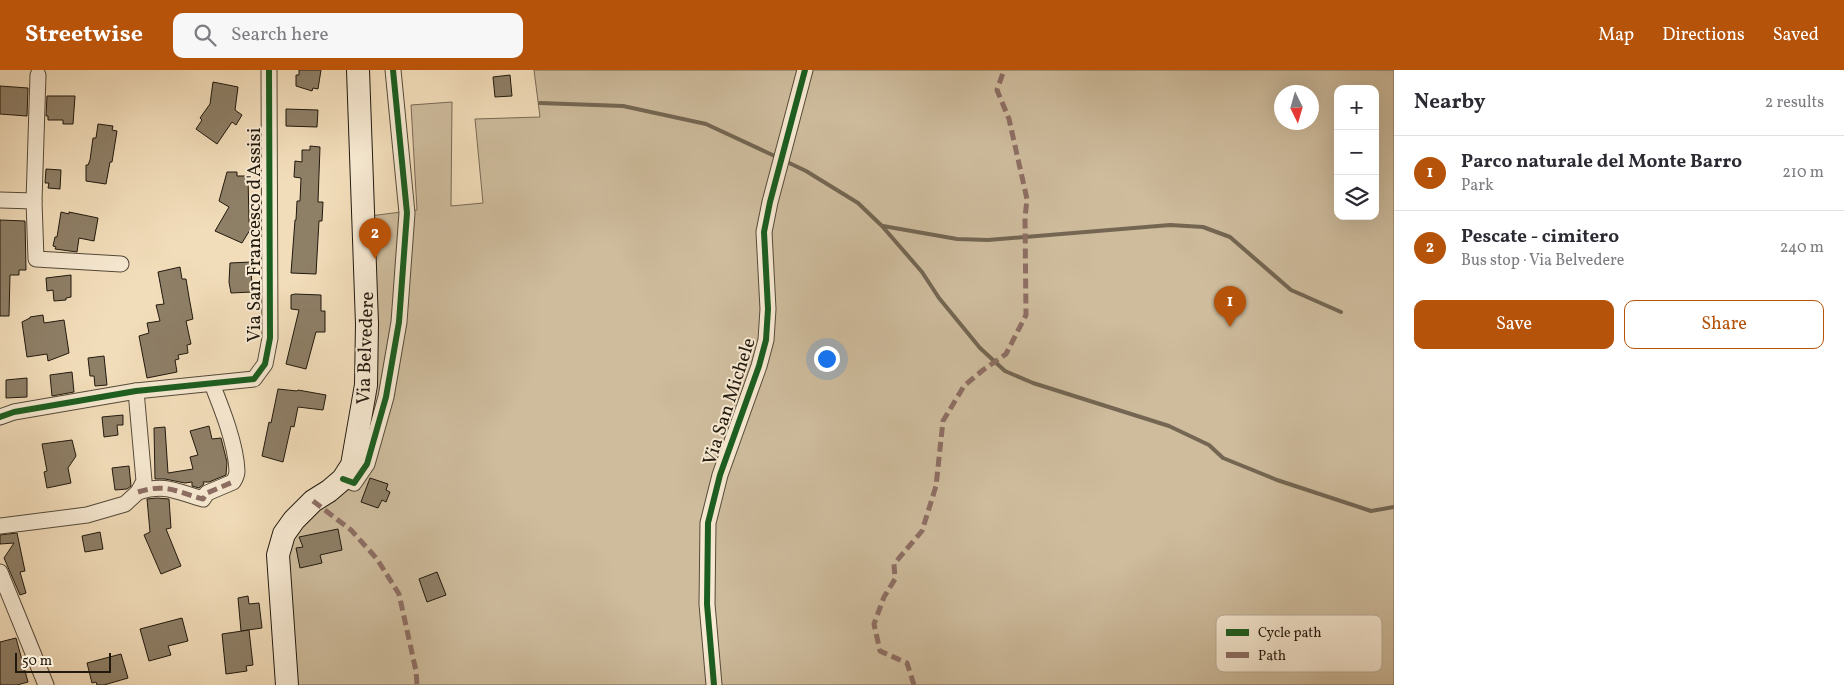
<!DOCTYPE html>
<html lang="en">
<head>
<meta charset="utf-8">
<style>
	:root { --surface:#fff; --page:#f7f7f7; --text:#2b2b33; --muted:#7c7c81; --line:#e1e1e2; --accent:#b45309 }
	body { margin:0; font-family:Vollkorn,serif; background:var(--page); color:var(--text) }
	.controls { position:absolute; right:15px; top:15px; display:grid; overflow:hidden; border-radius:10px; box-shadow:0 5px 20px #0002 }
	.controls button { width:45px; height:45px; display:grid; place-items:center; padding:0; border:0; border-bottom:1px solid var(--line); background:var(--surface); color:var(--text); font:25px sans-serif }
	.compass { position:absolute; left:1274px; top:15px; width:45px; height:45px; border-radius:50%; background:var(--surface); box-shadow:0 5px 20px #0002; rotate:175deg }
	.scale { position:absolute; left:15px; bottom:12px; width:96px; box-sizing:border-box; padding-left:5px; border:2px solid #21190e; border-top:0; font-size:14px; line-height:18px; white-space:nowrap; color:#21190e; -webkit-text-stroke:4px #f7e9d2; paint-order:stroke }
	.you { position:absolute; left:826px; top:288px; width:18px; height:18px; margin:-12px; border:4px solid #fff; border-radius:50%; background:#1a73e8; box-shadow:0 0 0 8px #1a73e833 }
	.badge { display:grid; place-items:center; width:32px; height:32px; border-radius:50%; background:var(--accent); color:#fff; font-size:16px; font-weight:700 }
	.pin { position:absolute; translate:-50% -41px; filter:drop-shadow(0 1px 2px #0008) }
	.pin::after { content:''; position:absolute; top:26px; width:18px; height:15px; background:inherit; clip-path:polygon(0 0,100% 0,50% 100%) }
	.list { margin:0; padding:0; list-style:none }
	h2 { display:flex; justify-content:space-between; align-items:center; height:65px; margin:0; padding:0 20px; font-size:21px }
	h2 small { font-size:16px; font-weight:400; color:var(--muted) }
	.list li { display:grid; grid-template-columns:32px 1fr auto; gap:15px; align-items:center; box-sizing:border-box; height:75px; padding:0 20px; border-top:1px solid var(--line) }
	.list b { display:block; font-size:19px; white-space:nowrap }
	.list p { margin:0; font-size:16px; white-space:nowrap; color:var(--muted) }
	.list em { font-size:16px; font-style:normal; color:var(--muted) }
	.actions { display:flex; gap:10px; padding:15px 20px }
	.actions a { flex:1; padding:11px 0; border:1px solid var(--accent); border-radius:10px; text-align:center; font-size:18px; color:var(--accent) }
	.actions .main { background:var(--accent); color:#fff }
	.icon { flex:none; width:28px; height:28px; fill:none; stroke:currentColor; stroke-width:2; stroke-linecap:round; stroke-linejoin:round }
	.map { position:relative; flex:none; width:1394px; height:615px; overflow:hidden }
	header { display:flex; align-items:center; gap:30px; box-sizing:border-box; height:70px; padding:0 25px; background:var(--accent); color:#fff }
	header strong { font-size:24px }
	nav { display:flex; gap:28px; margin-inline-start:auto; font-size:18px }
	.search { width:350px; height:45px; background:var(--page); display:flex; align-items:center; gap:12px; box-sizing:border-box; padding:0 18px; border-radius:10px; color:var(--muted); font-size:19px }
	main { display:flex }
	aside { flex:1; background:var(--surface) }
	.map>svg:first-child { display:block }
	.green { fill:#cebc9d; stroke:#786a56; fill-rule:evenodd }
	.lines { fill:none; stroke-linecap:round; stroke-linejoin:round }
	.stream { stroke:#746652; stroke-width:4 }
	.building { fill:#8e7f67; stroke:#21190e }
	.street-casing { stroke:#554a39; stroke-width:17 }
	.secondary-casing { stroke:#21190e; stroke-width:24 }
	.street { stroke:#f7e9d2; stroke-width:15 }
	.secondary { stroke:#f7e9d2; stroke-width:22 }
	.quiet { stroke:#8d6e63; stroke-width:5; stroke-dasharray:10 5; stroke-linecap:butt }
	.cycleway-casing { stroke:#f7e9d2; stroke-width:9 }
	.cycleway { stroke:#1b5e20; stroke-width:6 }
	.labels { text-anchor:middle; stroke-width:4; stroke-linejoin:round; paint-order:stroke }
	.street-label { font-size:19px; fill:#21190e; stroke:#f7e9d2 }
	.key { fill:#f7e9d2; stroke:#b7ab97; stroke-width:1 }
	.key-label { font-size:14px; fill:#21190e }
</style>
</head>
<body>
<header>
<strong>Streetwise</strong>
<div class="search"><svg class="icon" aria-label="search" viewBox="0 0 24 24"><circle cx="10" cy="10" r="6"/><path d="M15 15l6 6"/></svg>Search here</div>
<nav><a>Map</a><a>Directions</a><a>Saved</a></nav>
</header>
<main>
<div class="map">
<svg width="1394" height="615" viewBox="0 0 1394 615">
	<rect width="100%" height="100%" fill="#f2ddba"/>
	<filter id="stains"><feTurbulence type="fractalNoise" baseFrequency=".004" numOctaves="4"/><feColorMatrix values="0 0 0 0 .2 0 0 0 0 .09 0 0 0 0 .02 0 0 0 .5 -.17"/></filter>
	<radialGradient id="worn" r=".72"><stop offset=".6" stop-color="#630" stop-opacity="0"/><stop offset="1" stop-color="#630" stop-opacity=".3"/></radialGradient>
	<path class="green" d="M 534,0 L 1394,0 L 1394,615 L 282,615 L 280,466 L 338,404 L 356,363 L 362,147 L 417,140 L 411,35 L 452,32 L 451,136 L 483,133 L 475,49 L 540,47 ZM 1338,19 L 1375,19 L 1375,146 L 1338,146 ZM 1282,22 L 1312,22 L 1312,52 L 1282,52 Z"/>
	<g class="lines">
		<g class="stream">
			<path d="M 540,33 L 623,36 L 706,54 L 779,88"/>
			<path d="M 785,91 L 806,101 L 858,133 L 882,156 L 922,202 L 939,228 L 980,278 L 1005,301 L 1033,313 L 1169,356 L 1209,375 L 1223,388 L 1277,410 L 1371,441 L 1394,437"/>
			<path d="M 883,156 L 957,169 L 988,170 L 1170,155 L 1203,157 L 1230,167 L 1291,220 L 1341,242"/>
		</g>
	</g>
	<g class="building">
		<path d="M 299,0 L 321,0 L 318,19 L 313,18 L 312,21 L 296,16 L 296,5 L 299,5 Z"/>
		<path d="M 510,5 L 512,26 L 495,27 L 493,7 Z"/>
		<path d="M 213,12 L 238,17 L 235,40 L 242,45 L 236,55 L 232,52 L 217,74 L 196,59 L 202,50 L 200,48 L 210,34 Z"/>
		<path d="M 0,16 L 28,18 L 27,46 L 0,44 Z"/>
		<path d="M 47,26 L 75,26 L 73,54 L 63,54 L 63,50 L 48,50 L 48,46 L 46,46 Z"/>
		<path d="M 286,39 L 318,40 L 317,57 L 286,56 Z"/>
		<path d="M 98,54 L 113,56 L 112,60 L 117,61 L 112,92 L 110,92 L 106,114 L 86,111 L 86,95 L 88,95 L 90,90 L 93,68 L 96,68 Z"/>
		<path d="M 310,76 L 320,77 L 318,132 L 323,132 L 322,151 L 319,151 L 316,204 L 291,203 L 295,150 L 296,150 L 297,131 L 300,131 L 301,108 L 294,107 L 295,91 L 302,92 L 302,80 L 310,80 Z"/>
		<path d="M 46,99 L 61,100 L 60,119 L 48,118 L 49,113 L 45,113 Z"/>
		<path d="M 227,102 L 237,102 L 237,106 L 248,106 L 249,152 L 253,155 L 242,173 L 215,161 L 229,137 L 219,131 Z"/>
		<path d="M 61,142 L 69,144 L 69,142 L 98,148 L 94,171 L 79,168 L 77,182 L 55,179 L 56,177 L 53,176 L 55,167 L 57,167 Z"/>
		<path d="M 0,150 L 25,151 L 26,200 L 19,200 L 19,205 L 10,205 L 9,246 L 0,246 Z"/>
		<path d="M 251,192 L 252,222 L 231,223 L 229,212 L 230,193 Z"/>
		<path d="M 180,197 L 182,209 L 186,209 L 189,227 L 193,249 L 186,251 L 191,274 L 187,275 L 188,283 L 178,285 L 179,289 L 175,290 L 177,302 L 147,308 L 139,266 L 149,263 L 147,253 L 160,251 L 156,235 L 164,234 L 158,202 Z"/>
		<path d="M 71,205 L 71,227 L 66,228 L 66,230 L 54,231 L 53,220 L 47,221 L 46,208 Z"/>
		<path d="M 295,224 L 321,225 L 321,241 L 325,241 L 325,262 L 316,262 L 306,299 L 286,294 L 299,240 L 291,239 L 291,225 Z"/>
		<path d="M 43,245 L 44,253 L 64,250 L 69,283 L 48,291 L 47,284 L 27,287 L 22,252 L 30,248 L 30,247 Z"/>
		<path d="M 104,286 L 107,315 L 95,316 L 94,306 L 90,306 L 88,288 Z"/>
		<path d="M 72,302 L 74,322 L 52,326 L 50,305 Z"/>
		<path d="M 27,308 L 27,327 L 6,328 L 6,310 Z"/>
		<path d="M 278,319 L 297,321 L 298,320 L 326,325 L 323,340 L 298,337 L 294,357 L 291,356 L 283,392 L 262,386 L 269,352 L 271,353 Z"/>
		<path d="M 123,345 L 123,355 L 117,355 L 118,365 L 104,367 L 102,347 Z"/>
		<path d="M 209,356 L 212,369 L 221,368 L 227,392 L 226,405 L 209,412 L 203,412 L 204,414 L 199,418 L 192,416 L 192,412 L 185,413 L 165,409 L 155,409 L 154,358 L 165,357 L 168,403 L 193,399 L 190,387 L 198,385 L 190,361 Z"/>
		<path d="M 72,370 L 76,386 L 68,398 L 71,413 L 47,418 L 44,402 L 47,401 L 42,374 Z"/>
		<path d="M 129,396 L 131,416 L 127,419 L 115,420 L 112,398 Z"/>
		<path d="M 370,408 L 388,414 L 386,420 L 390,422 L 386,432 L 382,430 L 378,438 L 361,432 Z"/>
		<path d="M 157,428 L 169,429 L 171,458 L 166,459 L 181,496 L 161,504 L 144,465 L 150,462 L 147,429 Z"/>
		<path d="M 338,459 L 342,480 L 320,485 L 322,493 L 300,498 L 296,478 L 303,477 L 299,467 Z"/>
		<path d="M 100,462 L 103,479 L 85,482 L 82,466 Z"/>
		<path d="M 17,463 L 25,501 L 20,502 L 26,523 L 20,525 L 4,488 L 14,473 L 0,474 L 0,465 Z"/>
		<path d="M 437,502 L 446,525 L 427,532 L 419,509 Z"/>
		<path d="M 248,526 L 249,534 L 259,533 L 262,558 L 241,561 L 238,528 Z"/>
		<path d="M 182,548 L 188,571 L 168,576 L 171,585 L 149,591 L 140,559 Z"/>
		<path d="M 249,560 L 253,595 L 246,596 L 247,601 L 226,604 L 222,564 Z"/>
		<path d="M 16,568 L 28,612 L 17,615 L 0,615 L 0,572 Z"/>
		<path d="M 121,584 L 128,608 L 104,615 L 97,615 L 96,612 L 92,613 L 87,593 Z"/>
	</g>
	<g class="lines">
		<g class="street-casing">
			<g id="street">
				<path d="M 38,5 L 34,131 L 36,189 L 121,194"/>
				<path d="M 0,130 L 34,131"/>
				<path d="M 0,347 L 14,342 L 136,321 L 254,309 L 265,294 L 270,268 L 269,0"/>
				<path d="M 343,409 L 354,413 L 367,394 L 386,327 L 399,252 L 407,143 L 393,0"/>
				<path d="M 138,422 C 166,413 177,422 203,429 L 207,423 L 233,412 C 235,409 237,405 237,401 C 236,374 222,339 212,314"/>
				<path d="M 0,456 L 87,445 L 125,434 L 138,422 L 144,411 L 136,321"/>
				<path d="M 0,502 L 46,615"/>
				<path d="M 714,615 L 707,534 L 708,453 L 720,405 L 759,296 L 766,270 L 768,239 L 764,162 L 770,132 L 805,0"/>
			</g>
		</g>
		<g class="secondary-casing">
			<path id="secondary" d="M 287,615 L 278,485 L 284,464 L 294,450 L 313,431 L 329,421 L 343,409 L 352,395 L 366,315 L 367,254 L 358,0"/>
		</g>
		<use href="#street" class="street"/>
		<use href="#secondary" class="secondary"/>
		<g class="quiet">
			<path d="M 138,422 C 166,413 177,422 203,429 L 207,423 L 233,412"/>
			<path d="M 313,431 L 351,460 L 377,489 L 399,524 L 416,601 L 417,615"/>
			<path d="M 914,615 L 907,593 L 880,581 L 874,554 L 884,527 L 895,509 L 894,494 L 922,461 L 936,416 L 943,351 L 964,316 L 983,300 L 1006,284 L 1026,245 L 1025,148 L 1027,129 L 1009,49 L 997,20 L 1004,0"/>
		</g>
		<g class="cycleway-casing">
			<g id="cycleway">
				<path d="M 0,347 L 14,342 L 136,321 L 254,309 L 265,294 L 270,268 L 269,0"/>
				<path d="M 343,409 L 354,413 L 367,394 L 386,327 L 399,252 L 407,143 L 393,0"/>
				<path d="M 714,615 L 707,534 L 708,453 L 720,405 L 759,296 L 766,270 L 768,239 L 764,162 L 770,132 L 805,0"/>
			</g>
		</g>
		<use href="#cycleway" class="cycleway"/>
	</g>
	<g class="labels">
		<g class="street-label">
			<text transform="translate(253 165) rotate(-90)" y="7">Via San Francesco d'Assisi</text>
			<text transform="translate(364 278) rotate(-88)" y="7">Via Belvedere</text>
			<text transform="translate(728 331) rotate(-72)" y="7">Via San Michele</text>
		</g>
	</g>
	<rect x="1216" y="545" width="166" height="57" rx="8" class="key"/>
	<rect x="1226" y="559" width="23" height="7" fill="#1b5e20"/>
	<rect x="1226" y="582" width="23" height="6" fill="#8d6e63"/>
	<g class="key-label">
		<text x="1258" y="567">Cycle path</text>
		<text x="1258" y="590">Path</text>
	</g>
	<rect width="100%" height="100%" filter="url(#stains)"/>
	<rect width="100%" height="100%" fill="url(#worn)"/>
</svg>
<div class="controls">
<button>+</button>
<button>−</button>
<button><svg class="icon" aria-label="layers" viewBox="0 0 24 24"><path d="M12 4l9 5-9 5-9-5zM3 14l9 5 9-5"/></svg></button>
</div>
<svg class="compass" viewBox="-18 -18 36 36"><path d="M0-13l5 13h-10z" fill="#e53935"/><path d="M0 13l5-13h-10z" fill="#7c7c81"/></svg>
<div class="scale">50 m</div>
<div class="you"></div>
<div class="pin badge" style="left:1230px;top:257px">1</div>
<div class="pin badge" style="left:375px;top:189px">2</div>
</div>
<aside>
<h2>Nearby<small>2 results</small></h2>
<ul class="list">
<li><span class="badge">1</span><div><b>Parco naturale del Monte Barro</b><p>Park</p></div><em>210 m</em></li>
<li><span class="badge">2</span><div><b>Pescate - cimitero</b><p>Bus stop · Via Belvedere</p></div><em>240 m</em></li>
</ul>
<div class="actions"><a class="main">Save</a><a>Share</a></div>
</aside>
</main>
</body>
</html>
